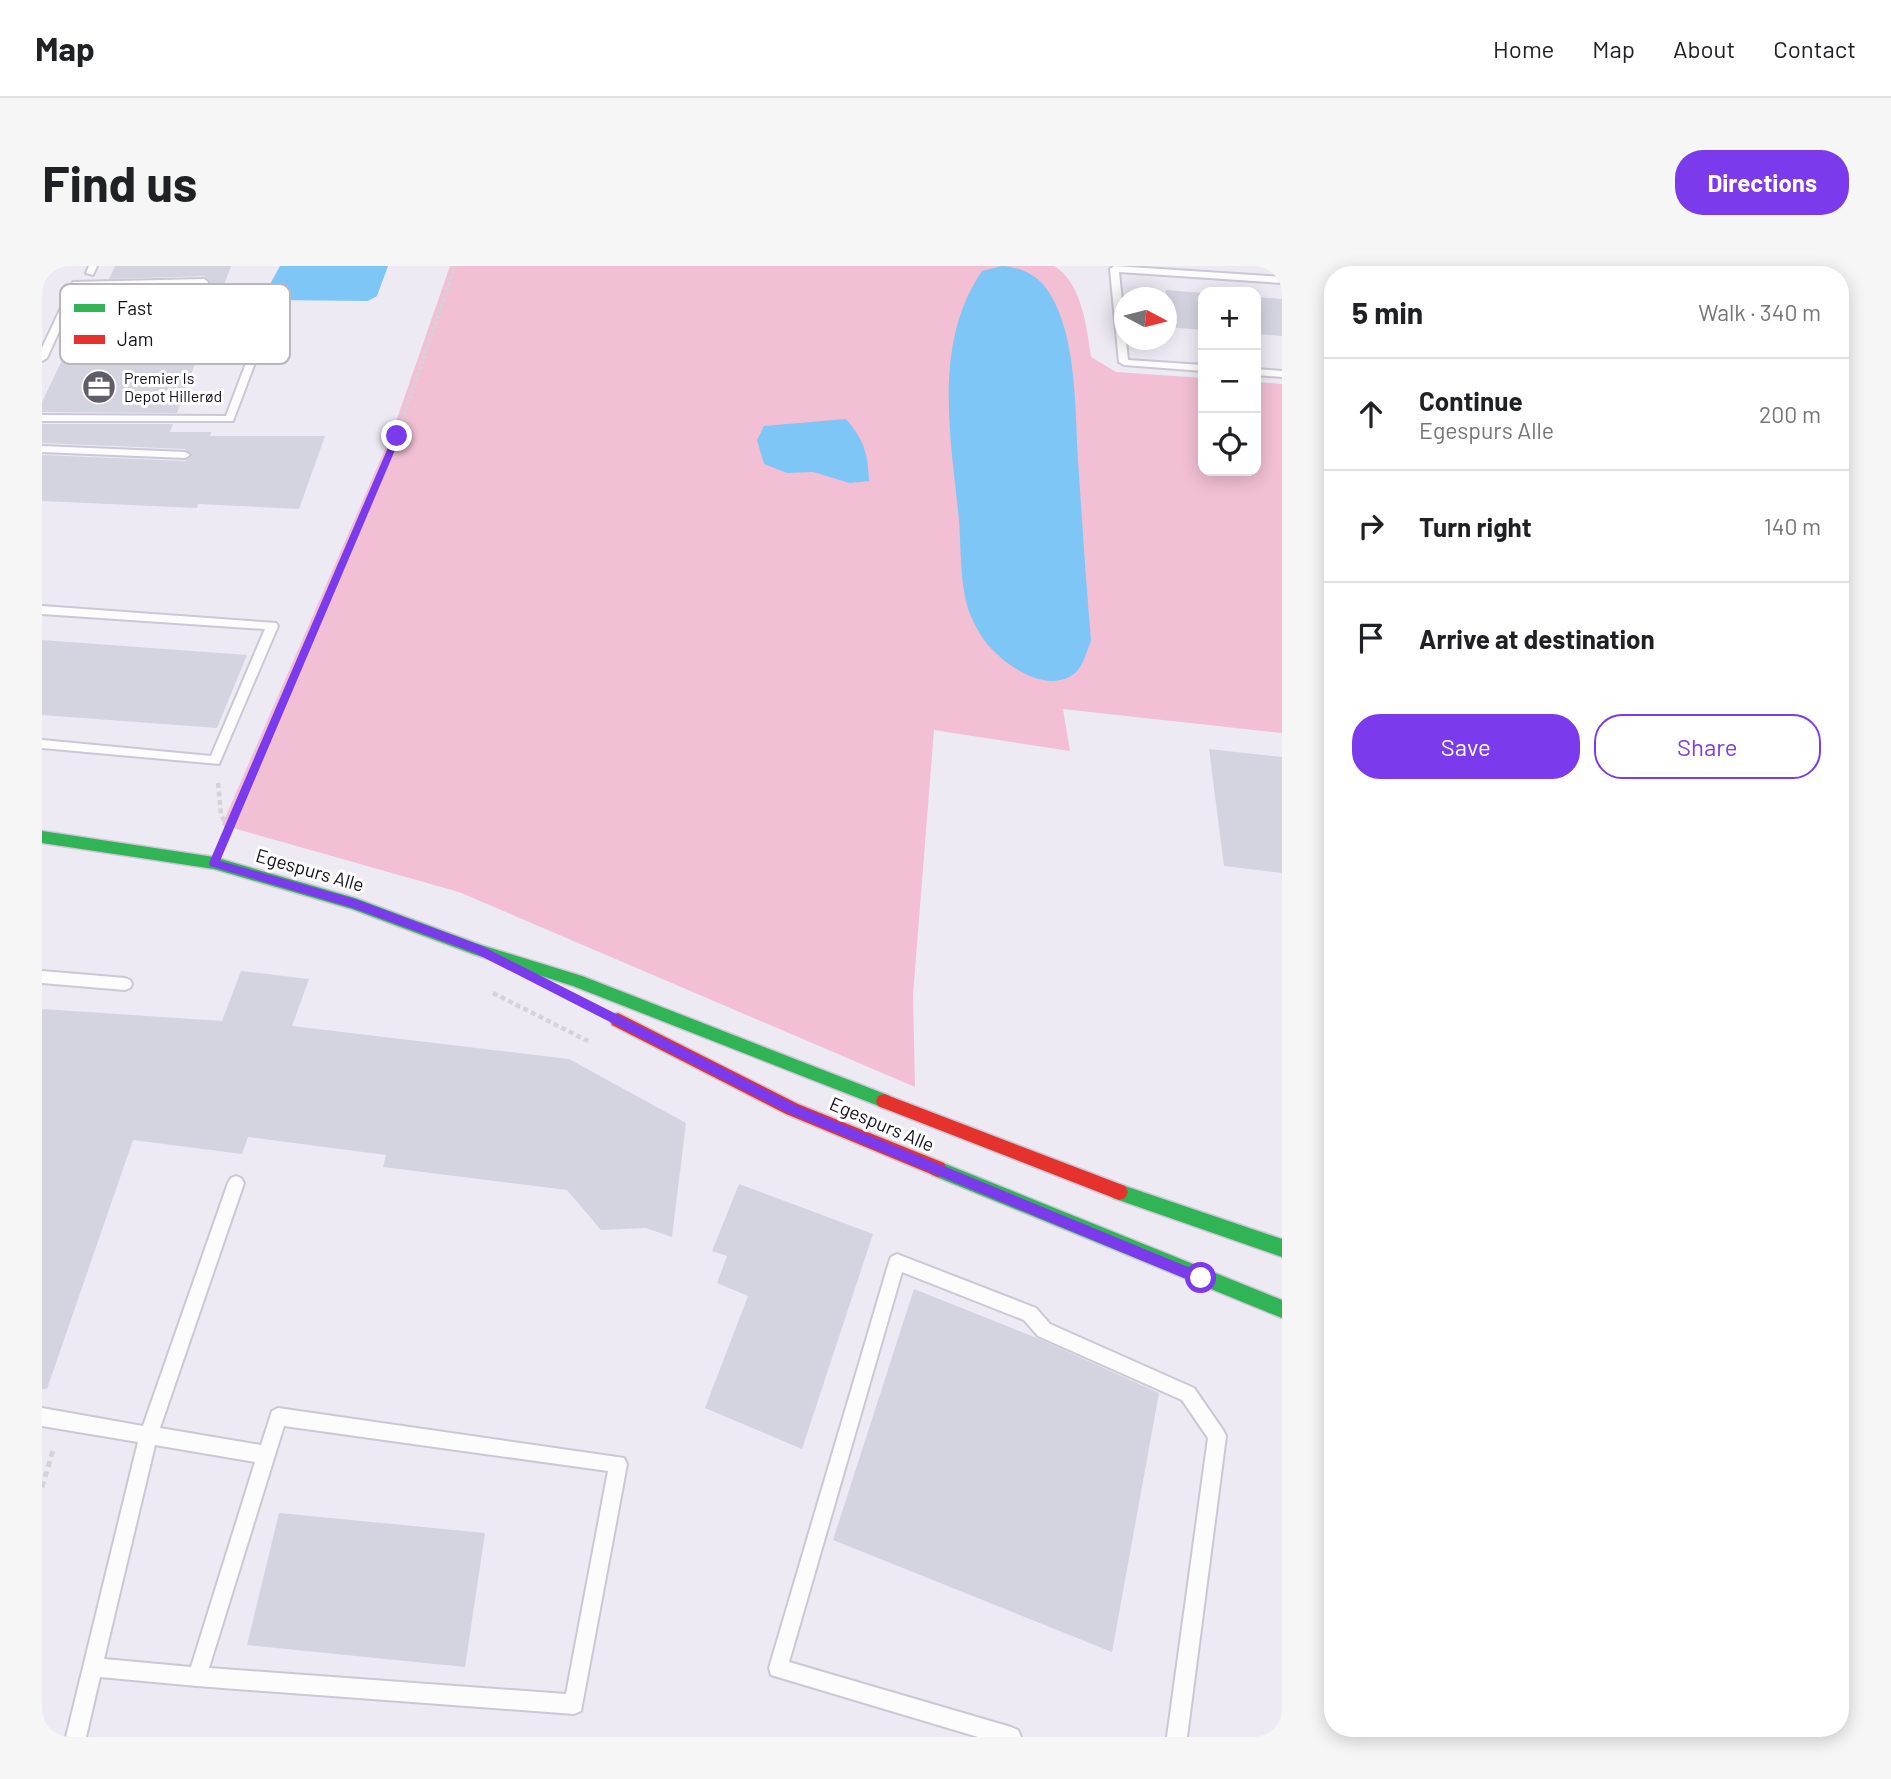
<!DOCTYPE html>
<html lang="en">
<head>
<meta charset="utf-8">
<style>
	:root { --surface:#fff; --page:#f6f6f6; --text:#202124; --muted:#757577; --line:#e0e0e0; --accent:#7c3aed }
	body { margin:0; font-family:Barlow,sans-serif; background:var(--page); color:var(--text) }
	.controls { position:absolute; right:21px; top:21px; display:grid; overflow:hidden; border-radius:14px; box-shadow:0 4px 18px #0003 }
	.controls button { width:63px; height:63px; display:grid; place-items:center; padding:0; border:0; border-bottom:2px solid var(--line); background:var(--surface); color:var(--text); font:35px sans-serif }
	.compass { position:absolute; left:1072px; top:21px; width:63px; height:63px; border-radius:50%; background:var(--surface); box-shadow:0 4px 18px #0003; rotate:97deg }
	.stop { position:absolute; width:21px; height:21px; margin:-16px; border:5px solid #7c3aed; border-radius:50%; background:#fff }
	.stop.end { background:#7c3aed; border-color:#fff; box-shadow:0 2px 7px #0008 }
	.list { margin:0; padding:0; list-style:none }
	h2 { display:flex; justify-content:space-between; align-items:center; height:91px; margin:0; padding:0 28px; font-size:30px }
	h2 small { font-size:23px; font-weight:400; color:var(--muted) }
	.list li { display:grid; grid-template-columns:46px 1fr auto; gap:21px; align-items:center; box-sizing:border-box; height:112px; padding:0 28px; border-top:2px solid var(--line) }
	.list b { display:block; font-size:26px; white-space:nowrap }
	.list p { margin:0; font-size:23px; white-space:nowrap; color:var(--muted) }
	.list em { font-size:23px; font-style:normal; color:var(--muted) }
	.actions { display:flex; gap:14px; padding:21px 28px }
	.actions a { flex:1; padding:16px 0; border:2px solid var(--accent); border-radius:28px; text-align:center; font-size:24px; color:var(--accent) }
	.actions .main { background:var(--accent); color:#fff }
	.icon { flex:none; width:38px; height:38px; fill:none; stroke:currentColor; stroke-width:2; stroke-linecap:round; stroke-linejoin:round }
	.map { position:relative; flex:none; width:1240px; height:1471px; overflow:hidden; border-radius:28px }
	header { display:flex; align-items:center; gap:42px; box-sizing:border-box; height:98px; padding:0 35px; background:var(--surface); border-bottom:2px solid var(--line) }
	header strong { font-size:33px }
	nav { display:flex; gap:38px; margin-inline-start:auto; font-size:24px }
	.intro { display:flex; align-items:center; justify-content:space-between; box-sizing:border-box; height:168px; padding:0 42px }
	h1 { margin:0; font-size:49px }
	.button { padding:18px 32px; border-radius:28px; background:var(--accent); color:#fff; font-size:24px; font-weight:700 }
	main { display:flex; gap:42px; padding:0 42px }
	aside { flex:1; background:var(--surface); border-radius:28px; box-shadow:0 4px 18px #0003 }
	.map>svg:first-child { display:block }
	.green { fill:#f2bfd4 }
	.water { fill:#7ec6f5 }
	.building { fill:#d4d3e0 }
	.lines { fill:none; stroke-linecap:round; stroke-linejoin:round }
	.lane-casing { stroke:#ccc7d5; stroke-width:4 }
	.fast-casing { stroke:#ccc7d5; stroke-width:3 }
	.jam-casing { stroke:#ccc7d5; stroke-width:3 }
	.path-far2 { stroke:#d4d4d7; stroke-width:3.5; stroke-dasharray:3.5 2.5; stroke-linecap:butt }
	.path-far1 { stroke:#d4d4d7; stroke-width:4.5; stroke-dasharray:5 3.5; stroke-linecap:butt }
	.path { stroke:#d4d4d7; stroke-width:5; stroke-dasharray:6 4.5; stroke-linecap:butt }
	.lane { fill:#fcfcfd; fill-rule:evenodd }
	.fast { fill:#30b455; fill-rule:evenodd }
	.jam { fill:#e5322d; fill-rule:evenodd }
	.route { fill:#7c3aed }
	.labels { text-anchor:middle; stroke-width:6; stroke-linejoin:round; paint-order:stroke }
	.far-poi-label { font-size:16px; fill:#140f1f; stroke:#fff; text-anchor:start }
	.street-label { font-size:19px; fill:#140f1f; stroke:#fff }
	.key { fill:#fff; stroke:#b8b7bc; stroke-width:2 }
	.key-label { font-size:19px; fill:#140f1f }
</style>
</head>
<body>
<header>
<strong>Map</strong>
<nav><a>Home</a><a>Map</a><a>About</a><a>Contact</a></nav>
</header>
<div class="intro"><h1>Find us</h1><a class="button">Directions</a></div>
<main>
<div class="map">
<svg width="1240" height="1471" viewBox="0 0 1240 1471">
	<rect width="100%" height="100%" fill="#edeaf4"/>
	<path class="green" d="M 408,0 L 1012,0 C 1040,16 1045,63 1049,91 L 1074,106 L 1161,112 L 1161,205 L 1214,205 L 1214,116 L 1240,118 L 1240,467 L 1021,443 L 1028,485 L 892,464 L 871,729 L 873,821 L 417,626 L 180,559 L 350,167 Z"/>
	<g class="water">
		<path d="M 238,0 L 346,0 L 335,30 L 326,35 L 229,34 L 221,31 Z"/>
		<path d="M 960,0 C 981,2 996,9 1008,28 C 1035,72 1033,144 1036,194 C 1040,255 1044,315 1049,375 C 1045,384 1042,397 1036,404 C 1011,431 966,402 948,381 C 939,372 928,351 925,339 C 918,313 919,281 917,254 C 909,172 890,78 940,5 Z"/>
		<path d="M 804,153 C 822,174 826,187 827,215 L 808,217 L 771,206 L 745,207 L 722,198 L 715,174 L 722,160 Z"/>
	</g>
	<g class="building">
		<path d="M 73,0 L 189,0 L 135,147 L 0,146 L 0,136 L 54,23 L 165,21 L 168,17 L 162,10 L 67,13 Z"/>
		<path d="M 1124,24 L 1161,27 L 1161,64 L 1124,61 Z"/>
		<path d="M 1214,31 L 1240,33 L 1240,70 L 1214,68 Z"/>
		<path d="M 0,158 L 131,158 L 128,166 L 169,166 L 168,170 L 283,170 L 257,243 L 156,238 L 155,242 L 0,235 L 0,189 L 143,195 L 150,190 L 143,183 L 0,177 Z"/>
		<path d="M 0,374 L 205,389 L 175,462 L 0,449 Z"/>
		<path d="M 1167,483 L 1240,491 L 1240,607 L 1182,600 Z"/>
		<path d="M 199,705 L 267,713 L 250,760 L 527,793 L 644,857 L 630,971 L 604,962 L 559,964 L 525,924 L 341,901 L 344,889 L 206,871 L 200,888 L 91,874 L 5,1123 L 0,1123 L 0,743 L 180,755 Z"/>
		<path d="M 697,918 L 831,968 L 760,1183 L 663,1142 L 706,1030 L 675,1017 L 685,990 L 670,985 Z"/>
		<path d="M 872,1023 L 995,1072 L 1117,1127 L 1070,1386 L 791,1274 Z"/>
		<path d="M 237,1247 L 443,1267 L 423,1401 L 205,1379 Z"/>
	</g>
	<g class="lines">
		<g class="lane-casing">
			<g id="lane">
				<path d="M 47,0 L 55,0 L 51,9 L 44,7 Z"/>
				<path d="M 1072,0 L 1240,11 L 1240,17 L 1077,6 L 1086,94 L 1161,99 L 1161,105 L 1082,99 L 1077,96 L 1068,3 Z"/>
				<path d="M 162,13 L 166,16 L 165,18 L 37,21 L 5,92 L 0,95 L 0,82 L 31,16 Z"/>
				<path d="M 220,55 L 228,57 L 191,155 L 0,155 L 0,149 L 184,150 Z"/>
				<path d="M 1214,103 L 1240,105 L 1240,111 L 1214,109 Z"/>
				<path d="M 0,180 L 143,186 L 148,189 L 143,192 L 0,186 Z"/>
				<path d="M 0,340 L 234,357 L 236,360 L 177,498 L 0,482 L 0,474 L 169,490 L 223,363 L 0,348 Z"/>
				<path d="M 0,705 L 83,712 L 88,714 L 90,718 L 88,722 L 83,724 L 0,717 Z"/>
				<path d="M 194,910 L 199,912 L 202,917 L 118,1162 L 219,1179 L 230,1145 L 236,1142 L 582,1192 L 585,1198 L 539,1445 L 532,1448 L 155,1420 L 58,1411 L 44,1471 L 24,1471 L 96,1176 L 0,1160 L 0,1142 L 101,1160 L 186,917 L 189,912 ZM 242,1160 L 566,1205 L 524,1428 L 167,1402 ZM 113,1179 L 213,1196 L 149,1401 L 62,1393 Z"/>
				<path d="M 855,988 L 994,1042 L 1008,1058 L 1152,1122 L 1181,1164 L 1184,1170 L 1145,1471 L 1125,1471 L 1166,1172 L 1140,1134 L 996,1070 L 982,1054 L 860,1006 L 747,1396 L 969,1461 L 976,1464 L 979,1471 L 936,1471 L 729,1409 L 727,1402 L 847,996 L 849,991 Z"/>
			</g>
		</g>
		<g class="fast-casing">
			<g id="fast">
				<path d="M 0,565 L 172,591 L 313,632 L 439,679 L 540,710 L 848,830 L 850,835 L 848,840 L 842,842 L 531,720 L 431,688 L 310,643 L 172,603 L 0,577 Z"/>
				<path d="M 896,895 L 1240,1034 L 1240,1052 L 890,909 L 887,903 L 890,897 Z"/>
				<path d="M 1077,918 L 1240,973 L 1240,991 L 1071,932 L 1068,926 L 1071,920 Z"/>
			</g>
		</g>
		<g class="jam-casing">
			<g id="jam">
				<path d="M 576,747 L 756,838 L 902,897 L 905,903 L 902,909 L 896,911 L 744,848 L 570,759 L 568,754 L 570,749 Z"/>
				<path d="M 842,828 L 1083,920 L 1086,926 L 1083,932 L 1077,934 L 836,840 L 834,835 L 836,830 Z"/>
			</g>
		</g>
		<path class="path-far2" d="M 271,365 L 355,170 L 413,0"/>
		<g class="path-far1">
			<path d="M 176,517 L 179,548 L 186,564"/>
			<path d="M 185,567 L 272,364"/>
			<path d="M 451,727 L 546,775"/>
		</g>
		<path class="path" d="M 0,1221 L 12,1181"/>
		<use href="#lane" class="lane"/>
		<use href="#fast" class="fast"/>
		<use href="#jam" class="jam"/>
	</g>
	<path class="route" d="M 355,168 L 359,170 L 178,595 L 313,633 L 440,680 L 754,839 L 1163,1008 L 1163,1017 L 1154,1017 L 746,847 L 433,687 L 311,642 L 168,600 L 167,597 L 351,170 Z"/>
	<defs>
		<g id="office-disc" transform="scale(1.75)"><circle r="9.5" fill="#605c6a" stroke="#fff"/><path d="M-6-3h4V-5.5h4V-3h4V5H-6ZM-1-4.5V-3h2v-1.5ZM-6 0V1H6V0Z" fill="#fff"/></g>
	</defs>
	<g fill-rule="evenodd">
		<use href="#office-disc" x="57" y="121"/>
	</g>
	<g class="labels">
		<g class="far-poi-label">
			<text x="82" y="118">Premier Is<tspan x="82" dy="18">Depot Hillerød</tspan></text>
		</g>
		<g class="street-label">
			<text transform="translate(268 604) rotate(16)" y="7">Egespurs Alle</text>
			<text transform="translate(840 858) rotate(23)" y="7">Egespurs Alle</text>
		</g>
	</g>
	<rect x="18" y="18" width="230" height="80" rx="10" class="key"/>
	<rect x="32" y="38" width="31" height="8" fill="#30b455"/>
	<rect x="32" y="69" width="31" height="9" fill="#e5322d"/>
	<g class="key-label">
		<text x="75" y="49">Fast</text>
		<text x="75" y="80">Jam</text>
	</g>
</svg>
<div class="controls">
<button>+</button>
<button>−</button>
<button><svg class="icon" aria-label="locate" viewBox="0 0 24 24"><circle cx="12" cy="12" r="6"/><path d="M12 2v4M12 18v4M2 12h4M18 12h4"/></svg></button>
</div>
<svg class="compass" viewBox="-18 -18 36 36"><path d="M0-13l5 13h-10z" fill="#e53935"/><path d="M0 13l5-13h-10z" fill="#757577"/></svg>
<div class="stop" style="left:1159px;top:1012px"></div>
<div class="stop end" style="left:355px;top:170px"></div>
</div>
<aside>
<h2>5 min<small>Walk · 340 m</small></h2>
<ul class="list">
<li><svg class="icon" aria-label="ahead" viewBox="0 0 24 24"><path d="M12 20V5M6 11l6-6 6 6"/></svg><div><b>Continue</b><p>Egespurs Alle</p></div><em>200 m</em></li>
<li><svg class="icon" aria-label="right" viewBox="0 0 24 24"><path d="M7 20v-9h11M14 6l5 5-5 5"/></svg><div><b>Turn right</b></div><em>140 m</em></li>
<li><svg class="icon" aria-label="arrive" viewBox="0 0 24 24"><path d="M6 21V4h12l-3 4 3 4H6"/></svg><div><b>Arrive at destination</b></div></li>
</ul>
<div class="actions"><a class="main">Save</a><a>Share</a></div>
</aside>
</main>
</body>
</html>
